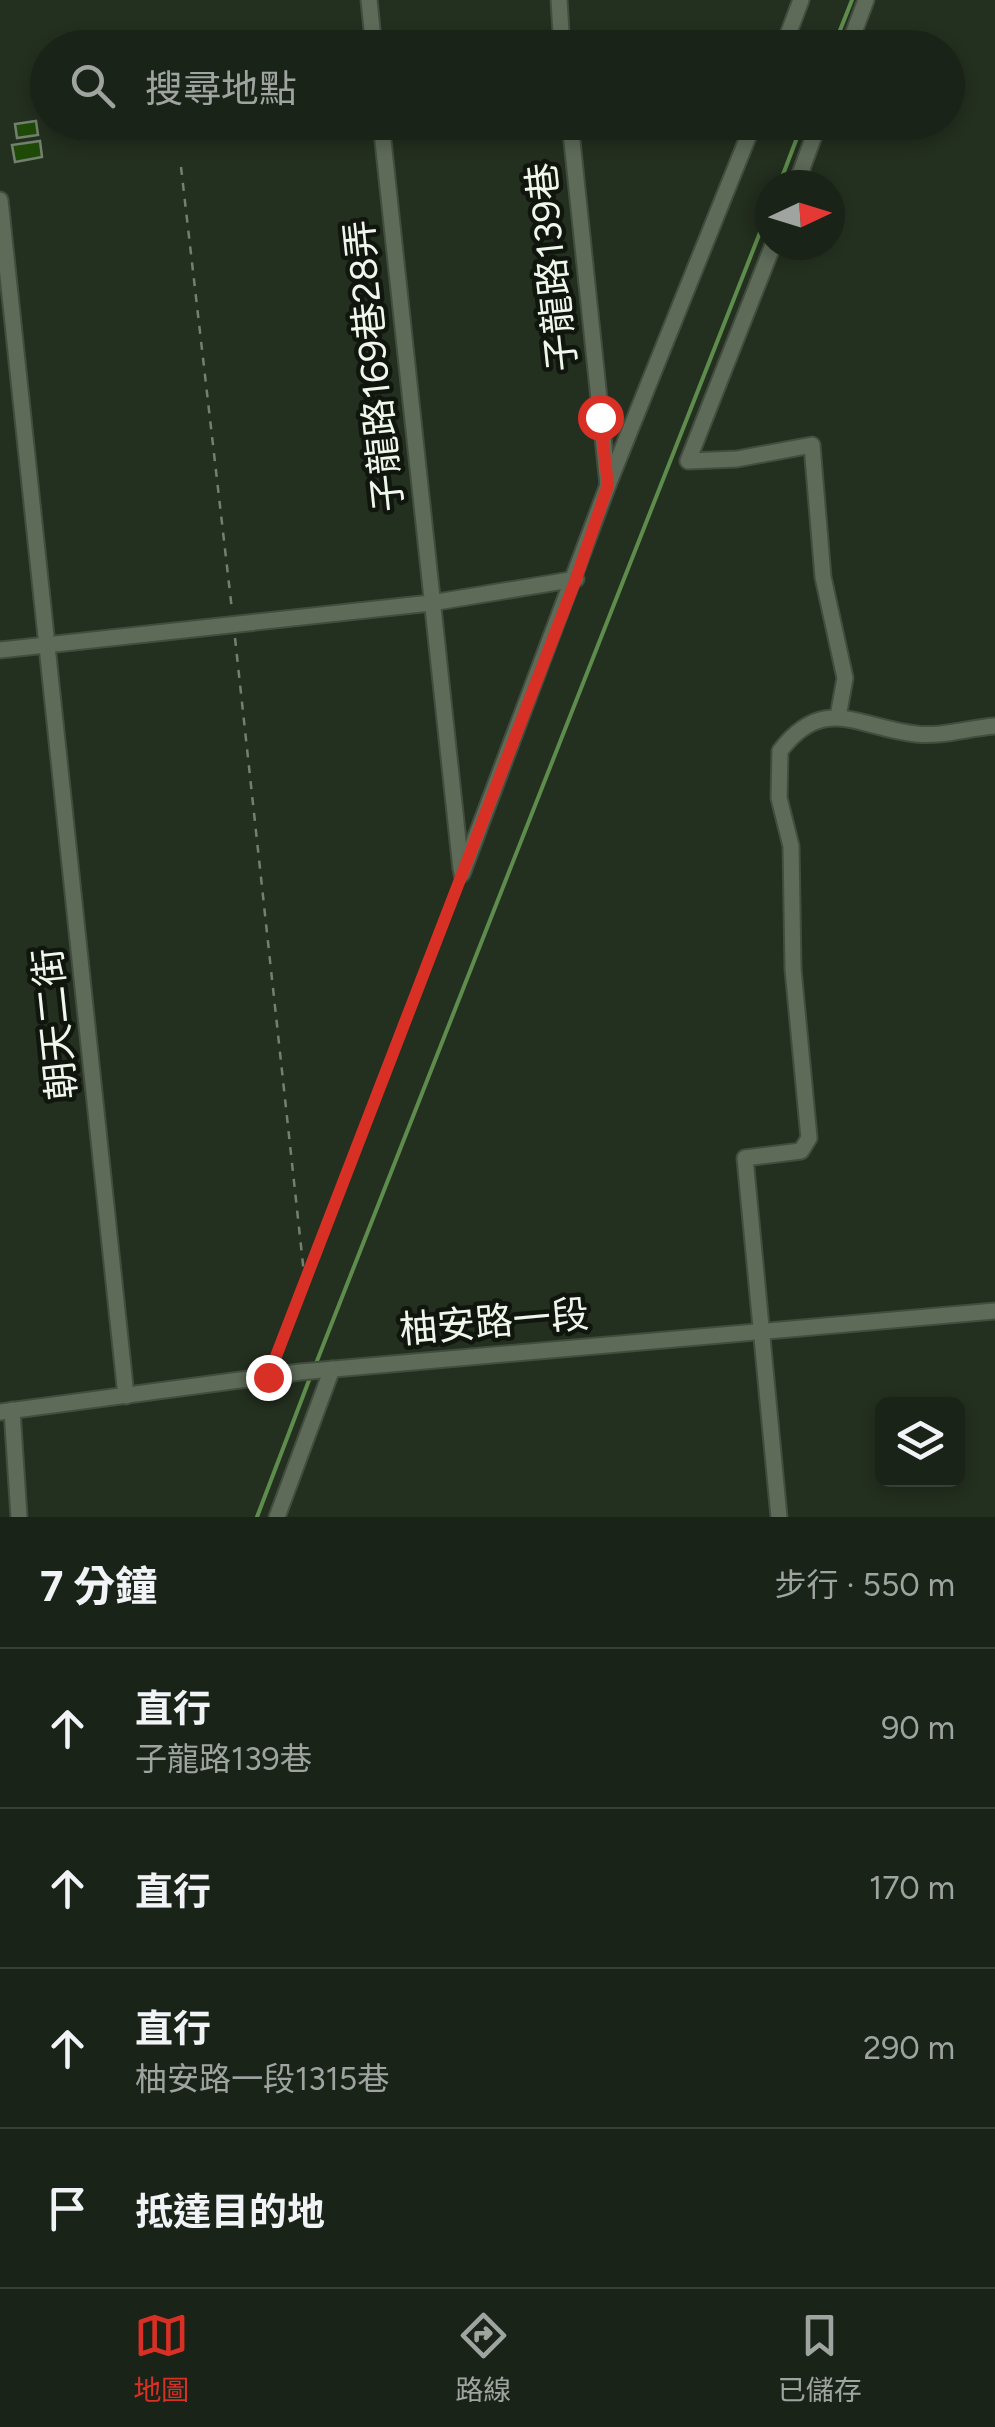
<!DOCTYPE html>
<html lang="zh-TW">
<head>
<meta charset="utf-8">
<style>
	:root { --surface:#1a2317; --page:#272f24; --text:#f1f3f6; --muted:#9fa4a1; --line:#384036; --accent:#d93025 }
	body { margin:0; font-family:Figtree,"Noto Sans TC",sans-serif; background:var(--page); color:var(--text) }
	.controls { position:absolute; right:30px; bottom:30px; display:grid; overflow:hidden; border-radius:15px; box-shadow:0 5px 15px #0003 }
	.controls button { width:90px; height:90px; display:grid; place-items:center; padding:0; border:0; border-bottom:2px solid var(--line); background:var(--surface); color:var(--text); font:50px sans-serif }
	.compass { position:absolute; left:755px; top:170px; width:90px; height:90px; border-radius:50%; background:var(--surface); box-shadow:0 5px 15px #0003; rotate:86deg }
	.stop { position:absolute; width:30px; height:30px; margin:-22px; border:8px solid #d93025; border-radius:50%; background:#fff }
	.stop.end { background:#d93025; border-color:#fff; box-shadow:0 2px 10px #0008 }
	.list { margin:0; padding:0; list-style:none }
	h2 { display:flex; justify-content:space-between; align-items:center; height:130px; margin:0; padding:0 40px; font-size:42px }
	h2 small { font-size:32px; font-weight:400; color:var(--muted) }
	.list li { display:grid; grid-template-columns:65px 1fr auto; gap:30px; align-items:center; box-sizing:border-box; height:160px; padding:0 40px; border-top:2px solid var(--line) }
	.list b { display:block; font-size:38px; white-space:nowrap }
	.list p { margin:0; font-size:32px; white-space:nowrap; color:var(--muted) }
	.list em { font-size:32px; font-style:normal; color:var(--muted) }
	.icon { flex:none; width:55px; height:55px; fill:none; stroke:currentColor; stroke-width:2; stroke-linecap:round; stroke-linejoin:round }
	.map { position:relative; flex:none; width:995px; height:1517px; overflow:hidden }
	.search { position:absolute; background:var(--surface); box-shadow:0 5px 15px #0003; left:30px; right:30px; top:30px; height:110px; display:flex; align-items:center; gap:25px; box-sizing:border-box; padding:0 35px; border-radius:55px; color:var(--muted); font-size:38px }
	.sheet { height:770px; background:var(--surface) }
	nav { display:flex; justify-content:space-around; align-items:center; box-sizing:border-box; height:140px; border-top:2px solid var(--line); background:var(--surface); font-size:28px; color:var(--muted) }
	nav a { display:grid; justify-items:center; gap:5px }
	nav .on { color:var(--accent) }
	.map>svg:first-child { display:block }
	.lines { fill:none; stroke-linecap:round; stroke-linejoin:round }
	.stream { stroke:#5e8c4c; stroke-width:4 }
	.building { fill:#1e4906; stroke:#72806d; stroke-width:2.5 }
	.minor-casing { stroke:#424d3f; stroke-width:19 }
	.path { stroke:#747f71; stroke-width:2.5; stroke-dasharray:8 8; stroke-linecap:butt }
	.minor { stroke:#5e6b59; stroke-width:15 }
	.route { stroke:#d93025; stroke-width:12 }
	.labels { text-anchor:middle; stroke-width:9; stroke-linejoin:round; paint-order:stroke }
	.street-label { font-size:38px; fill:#eff7ec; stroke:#10160e }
</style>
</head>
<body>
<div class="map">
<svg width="995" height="1517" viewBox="0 0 995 1517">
	<rect width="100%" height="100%" fill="#232f1f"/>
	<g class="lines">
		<g class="stream">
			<path d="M 833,48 L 852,0"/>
			<path d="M 779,185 L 803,122"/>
			<path d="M 315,1366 L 770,207"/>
			<path d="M 257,1517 L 311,1375"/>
		</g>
	</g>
	<g class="building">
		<path d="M 36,121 L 38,135 L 17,138 L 15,124 Z"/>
		<path d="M 40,141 L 42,157 L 15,162 L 12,145 Z"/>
	</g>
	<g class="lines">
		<g class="minor-casing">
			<g id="minor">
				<path d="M 369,0 L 374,48"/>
				<path d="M 559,0 L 562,48"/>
				<path d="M 783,48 L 801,0"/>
				<path d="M 848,48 L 866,0"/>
				<path d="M 381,122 L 461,869"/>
				<path d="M 796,185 L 819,122"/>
				<path d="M 0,200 L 126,1396"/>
				<path d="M 773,245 L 688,461 L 737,459 L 812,445 L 823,577 L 845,678 L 838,717"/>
				<path d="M 608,485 L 754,122"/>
				<path d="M 0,650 L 431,603 L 576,579"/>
				<path d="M 462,874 L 608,485 L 570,122"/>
				<path d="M 12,1410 L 19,1517"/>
				<path d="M 0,1412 L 300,1372 L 995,1311"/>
				<path d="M 277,1517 L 332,1369"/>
				<path d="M 779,1517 L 745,1158 L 801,1151 L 809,1138 L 793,969 L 791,846 L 779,798 L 780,751 C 824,693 859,728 916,734 C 943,737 968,728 995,726"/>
			</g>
		</g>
		<g class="path">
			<path d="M 181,167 L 232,610"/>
			<path d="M 235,638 L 305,1283"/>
			<path d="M 307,1278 L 456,889"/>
			<path d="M 274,1362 L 304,1286"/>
		</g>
		<use href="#minor" class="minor"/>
	</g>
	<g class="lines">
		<path class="route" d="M 268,1377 L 576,579 L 608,485 L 600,417"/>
	</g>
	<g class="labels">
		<g class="street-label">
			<text transform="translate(552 267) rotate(-96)" y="13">子龍路139巷</text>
			<text transform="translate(374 366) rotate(-96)" y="13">子龍路169巷28弄</text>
			<text transform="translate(55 1024) rotate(-96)" y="13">朝天二街</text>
			<text transform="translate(494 1322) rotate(-5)" y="13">柚安路一段</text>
		</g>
	</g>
</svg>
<div class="controls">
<button><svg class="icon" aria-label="layers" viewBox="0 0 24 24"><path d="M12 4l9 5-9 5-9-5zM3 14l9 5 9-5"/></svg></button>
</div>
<svg class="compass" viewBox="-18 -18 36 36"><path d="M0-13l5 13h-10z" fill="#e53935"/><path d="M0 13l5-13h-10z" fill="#9fa4a1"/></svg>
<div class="stop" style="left:600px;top:417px"></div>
<div class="stop end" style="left:268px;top:1377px"></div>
<div class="search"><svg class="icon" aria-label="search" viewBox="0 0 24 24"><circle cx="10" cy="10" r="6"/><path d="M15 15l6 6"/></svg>搜尋地點</div>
</div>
<section class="sheet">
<h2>7 分鐘<small>步行 · 550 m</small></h2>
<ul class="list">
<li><svg class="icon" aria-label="ahead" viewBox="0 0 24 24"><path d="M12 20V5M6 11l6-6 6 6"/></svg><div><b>直行</b><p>子龍路139巷</p></div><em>90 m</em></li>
<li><svg class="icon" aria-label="ahead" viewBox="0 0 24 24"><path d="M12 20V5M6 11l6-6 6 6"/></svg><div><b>直行</b></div><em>170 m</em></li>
<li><svg class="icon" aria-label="ahead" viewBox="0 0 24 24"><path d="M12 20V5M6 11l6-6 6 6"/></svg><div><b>直行</b><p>柚安路一段1315巷</p></div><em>290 m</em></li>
<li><svg class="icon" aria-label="arrive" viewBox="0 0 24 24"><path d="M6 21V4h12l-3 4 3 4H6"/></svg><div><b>抵達目的地</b></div></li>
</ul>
</section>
<nav>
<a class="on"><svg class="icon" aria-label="map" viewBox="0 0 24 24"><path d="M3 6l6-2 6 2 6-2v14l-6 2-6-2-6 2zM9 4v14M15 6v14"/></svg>地圖</a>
<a><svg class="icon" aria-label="directions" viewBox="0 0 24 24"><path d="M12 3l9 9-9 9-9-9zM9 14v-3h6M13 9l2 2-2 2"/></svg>路線</a>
<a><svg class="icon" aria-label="saved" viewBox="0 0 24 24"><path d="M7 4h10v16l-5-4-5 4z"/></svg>已儲存</a>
</nav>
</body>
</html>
